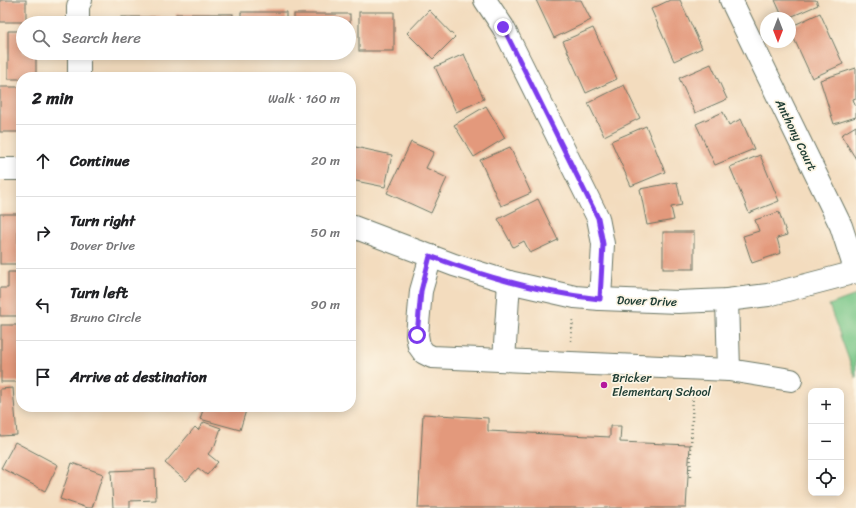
<!DOCTYPE html>
<html lang="en">
<head>
<meta charset="utf-8">
<style>
	:root { --surface:#fff; --page:#f2f2f2; --text:#202124; --muted:#757577; --line:#e0e0e0 }
	body { margin:0; font-family:Sriracha,sans-serif; background:var(--page); color:var(--text) }
	.controls { position:absolute; right:12px; bottom:12px; display:grid; overflow:hidden; border-radius:8px; box-shadow:0 2px 10px #0003 }
	.controls button { width:36px; height:36px; display:grid; place-items:center; padding:0; border:0; border-bottom:1px solid var(--line); background:var(--surface); color:var(--text); font:20px sans-serif }
	.compass { position:absolute; left:760px; top:12px; width:36px; height:36px; border-radius:50%; background:var(--surface); box-shadow:0 2px 10px #0003; rotate:180deg }
	.stop { position:absolute; width:12px; height:12px; margin:-9px; border:3px solid #7c3aed; border-radius:50%; background:#fff }
	.stop.end { background:#7c3aed; border-color:#fff; box-shadow:0 1px 4px #0008 }
	.list { margin:0; padding:0; list-style:none }
	h2 { display:flex; justify-content:space-between; align-items:center; height:52px; margin:0; padding:0 16px; font-size:17px }
	h2 small { font-size:13px; font-weight:400; color:var(--muted) }
	.list li { display:grid; grid-template-columns:26px 1fr auto; gap:12px; align-items:center; box-sizing:border-box; height:72px; padding:0 16px; border-top:1px solid var(--line) }
	.list b { display:block; font-size:15px; white-space:nowrap }
	.list p { margin:0; font-size:13px; white-space:nowrap; color:var(--muted) }
	.list em { font-size:13px; font-style:normal; color:var(--muted) }
	.icon { flex:none; width:22px; height:22px; fill:none; stroke:currentColor; stroke-width:2; stroke-linecap:round; stroke-linejoin:round }
	.map { position:relative; flex:none; width:856px; height:508px; overflow:hidden }
	.search { position:absolute; background:var(--surface); box-shadow:0 2px 10px #0003; left:16px; top:16px; width:340px; height:44px; display:flex; align-items:center; gap:10px; box-sizing:border-box; padding:0 14px; border-radius:22px; color:var(--muted); font-size:15px }
	.panel { position:absolute; background:var(--surface); box-shadow:0 2px 10px #0003; left:16px; top:72px; width:340px; height:340px; border-radius:16px }
	.map>svg:first-child { display:block }
	.green { fill:#77c687; stroke:#4b825e }
	.building { fill:#e3997b }
	.lines { fill:none; stroke-linecap:round; stroke-linejoin:round }
	.minor-casing { stroke:#697564; stroke-width:24 }
	.path { stroke:#697564; stroke-width:2.5; stroke-dasharray:1 3; stroke-linecap:butt }
	.minor { stroke:#fff; stroke-width:22 }
	.route { stroke:#7c3aed; stroke-width:5 }
	.poi-dot { fill:#b5179e; stroke:#fcf5e5; stroke-width:1.5 }
	.labels { text-anchor:middle; stroke-width:3.5; stroke-linejoin:round; paint-order:stroke }
	.street-label { font-size:12px; fill:#1f3d34; stroke:#fcf5e5 }
	.poi-label { font-size:12px; fill:#1f3d34; stroke:#fcf5e5; text-anchor:start }
</style>
</head>
<body>
<div class="map">
<svg width="856" height="508" viewBox="0 0 856 508">
	<rect width="100%" height="100%" fill="#fcf5e5"/>
	<filter id="ink" filterUnits="userSpaceOnUse"><feTurbulence type="fractalNoise" baseFrequency=".025" numOctaves="2"/><feDisplacementMap in="SourceGraphic" scale="8" xChannelSelector="R" yChannelSelector="G"/><feConvolveMatrix kernelMatrix="1 2 1 2 8 2 1 2 1" color-interpolation-filters="sRGB"/></filter>
	<filter id="wash" filterUnits="userSpaceOnUse"><feTurbulence type="fractalNoise" baseFrequency=".012" numOctaves="4" result="noise"/><feDisplacementMap in="SourceGraphic" scale="16" xChannelSelector="R" yChannelSelector="G"/><feGaussianBlur stdDeviation="0.9" result="paint"/><feColorMatrix in="noise" values="0 0 0 0 0 0 0 0 0 0 0 0 0 0 0 0 0 1.4 0 .05"/><feComposite in="paint" operator="in"/></filter>
	<g filter="url(#wash)">
		<rect width="100%" height="100%" fill="#f3dcbe"/>
		<path class="green" d="M 856,295 L 856,379 L 829,305 Z"/>
		<g id="blocks">
			<g class="building">
				<rect x="0" y="0" width="26" height="22"/>
				<path d="M 536,0 L 581,0 L 591,20 L 554,38 Z"/>
				<path d="M 670,0 L 680,0 L 702,48 L 674,61 L 651,9 Z"/>
				<path d="M 775,0 L 816,0 L 818,5 L 788,18 L 783,18 Z"/>
				<path d="M 429,10 L 455,37 L 433,59 L 407,33 Z"/>
				<rect x="241" y="12" width="45" height="11"/>
				<rect x="359" y="12" width="35" height="39"/>
				<path d="M 820,13 L 843,64 L 812,78 L 790,30 L 790,27 Z"/>
				<rect x="176" y="14" width="57" height="9"/>
				<rect x="294" y="14" width="56" height="9"/>
				<rect x="121" y="17" width="48" height="6"/>
				<path d="M 593,28 L 617,79 L 586,93 L 563,41 Z"/>
				<path d="M 8,31 L 23,31 L 23,53 L 36,53 L 36,77 L 21,77 L 21,79 L 8,79 Z"/>
				<path d="M 464,54 L 484,99 L 456,112 L 435,67 Z"/>
				<path d="M 711,64 L 727,99 L 695,113 L 679,78 Z"/>
				<path d="M 856,68 L 856,98 L 853,99 L 856,108 L 856,117 L 834,124 L 820,80 Z"/>
				<path d="M 624,85 L 640,118 L 604,136 L 588,103 Z"/>
				<rect x="0" y="87" width="20" height="45"/>
				<path d="M 486,106 L 505,138 L 474,157 L 454,125 Z"/>
				<path d="M 723,112 L 729,125 L 741,119 L 754,149 L 715,165 L 696,124 Z"/>
				<path d="M 646,126 L 665,172 L 631,186 L 611,141 Z"/>
				<path d="M 856,126 L 856,159 L 841,135 Z"/>
				<path d="M 411,142 L 434,152 L 426,168 L 447,178 L 431,213 L 387,193 Z"/>
				<path d="M 351,146 L 392,155 L 385,187 L 351,180 Z"/>
				<path d="M 510,147 L 531,193 L 501,206 L 480,160 Z"/>
				<path d="M 760,155 L 779,201 L 749,213 L 730,167 Z"/>
				<path d="M 677,182 L 682,205 L 671,207 L 674,220 L 647,225 L 640,189 Z"/>
				<path d="M 538,199 L 558,240 L 530,253 L 524,241 L 513,247 L 498,219 Z"/>
				<path d="M 779,212 L 787,235 L 777,238 L 781,253 L 752,263 L 743,236 L 759,231 L 755,220 Z"/>
				<rect x="0" y="214" width="18" height="50"/>
				<rect x="663" y="232" width="31" height="37"/>
				<path d="M 8,272 L 21,272 L 21,316 L 0,316 L 0,288 L 8,288 Z"/>
				<rect x="1" y="325" width="20" height="57"/>
				<path d="M 13,388 L 17,435 L 0,436 L 0,389 Z"/>
				<path d="M 204,407 L 247,407 L 240,430 L 200,419 Z"/>
				<path d="M 423,414 L 488,418 L 488,431 L 610,437 L 610,426 L 621,426 L 620,442 L 690,445 L 686,508 L 418,508 Z"/>
				<path d="M 204,422 L 221,428 L 215,445 L 208,454 L 218,462 L 207,475 L 198,468 L 186,481 L 165,463 L 195,427 L 198,430 Z"/>
				<path d="M 15,442 L 58,465 L 45,491 L 1,468 Z"/>
				<path d="M 72,463 L 103,474 L 92,508 L 87,508 L 60,499 Z"/>
				<path d="M 155,469 L 156,500 L 130,501 L 130,508 L 113,508 L 111,471 Z"/>
			</g>
		</g>
	</g>
	<g filter="url(#ink)">
		<use href="#blocks" fill-opacity="0" stroke="#697564" stroke-width="1"/>
		<g class="lines">
			<g class="minor-casing">
				<g id="minor">
					<path d="M 485,0 L 503,27 L 598,218 L 603,244 L 600,299"/>
					<path d="M 731,0 L 841,226 L 856,272"/>
					<path d="M 78,23 L 78,6 L 81,0"/>
					<path d="M 79,53 L 79,77"/>
					<path d="M 0,169 L 21,169"/>
					<path d="M 351,226 L 454,265 L 509,282 L 575,297 L 600,299 L 678,302 L 727,300 L 768,295 L 856,272"/>
					<path d="M 431,256 L 421,291 L 417,335 L 419,346 L 424,353 L 432,357 L 729,370 L 791,380"/>
					<path d="M 727,300 L 729,370"/>
					<path d="M 504,360 L 509,282"/>
				</g>
			</g>
			<g class="path">
				<path d="M 571,341 L 573,318"/>
				<path d="M 690,477 L 693,391"/>
			</g>
			<use href="#minor" class="minor"/>
		</g>
	</g>
	<g class="lines" filter="url(#ink)">
		<path class="route" d="M 417,335 L 421,291 L 430,256 C 485,277 542,293 600,299 L 603,244 L 598,218 L 503,27"/>
	</g>
	<circle class="poi-dot" cx="604" cy="385" r="4"/>
	<g class="labels">
		<g class="street-label">
			<text transform="translate(796 135) rotate(64)" y="4">Anthony Court</text>
			<text transform="translate(647 301) rotate(2)" y="4">Dover Drive</text>
		</g>
		<g class="poi-label">
			<text x="612" y="382">Bricker<tspan x="612" dy="14">Elementary School</tspan></text>
		</g>
	</g>
</svg>
<div class="controls">
<button>+</button>
<button>−</button>
<button><svg class="icon" aria-label="locate" viewBox="0 0 24 24"><circle cx="12" cy="12" r="6"/><path d="M12 2v4M12 18v4M2 12h4M18 12h4"/></svg></button>
</div>
<svg class="compass" viewBox="-18 -18 36 36"><path d="M0-13l5 13h-10z" fill="#e53935"/><path d="M0 13l5-13h-10z" fill="#757577"/></svg>
<div class="stop" style="left:417px;top:335px"></div>
<div class="stop end" style="left:503px;top:27px"></div>
<div class="search"><svg class="icon" aria-label="search" viewBox="0 0 24 24"><circle cx="10" cy="10" r="6"/><path d="M15 15l6 6"/></svg>Search here</div>
<section class="panel">
<h2>2 min<small>Walk · 160 m</small></h2>
<ul class="list">
<li><svg class="icon" aria-label="ahead" viewBox="0 0 24 24"><path d="M12 20V5M6 11l6-6 6 6"/></svg><div><b>Continue</b></div><em>20 m</em></li>
<li><svg class="icon" aria-label="right" viewBox="0 0 24 24"><path d="M7 20v-9h11M14 6l5 5-5 5"/></svg><div><b>Turn right</b><p>Dover Drive</p></div><em>50 m</em></li>
<li><svg class="icon" aria-label="left" viewBox="0 0 24 24"><path d="M17 20v-9H6M10 6l-5 5 5 5"/></svg><div><b>Turn left</b><p>Bruno Circle</p></div><em>90 m</em></li>
<li><svg class="icon" aria-label="arrive" viewBox="0 0 24 24"><path d="M6 21V4h12l-3 4 3 4H6"/></svg><div><b>Arrive at destination</b></div></li>
</ul>
</section>
</div>
</body>
</html>
